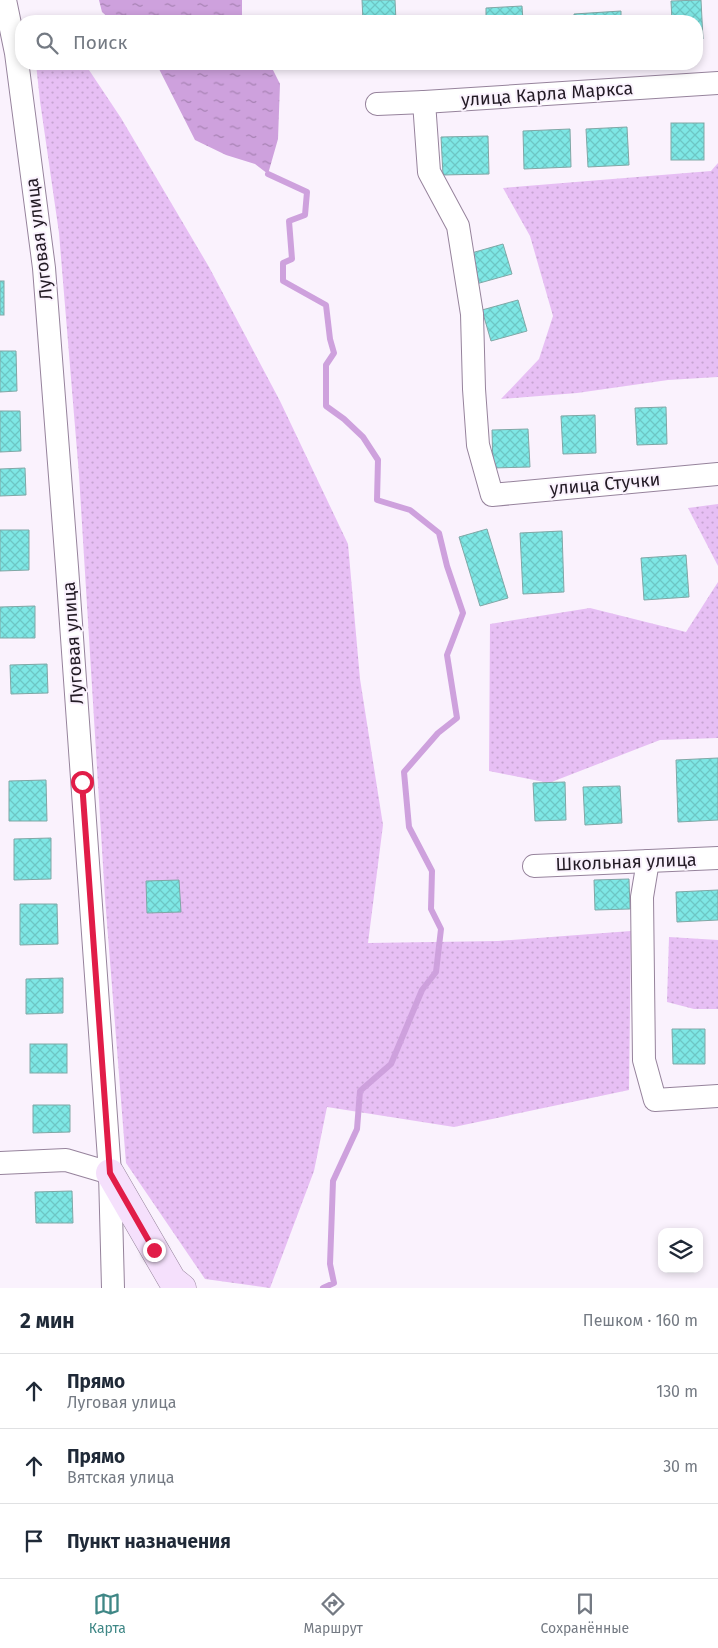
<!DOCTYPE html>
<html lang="ru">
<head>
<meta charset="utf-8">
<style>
	:root { --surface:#fff; --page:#f2f2f3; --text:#1f2937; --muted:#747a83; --line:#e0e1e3; --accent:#3f8786 }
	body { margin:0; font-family:"Fira Sans",sans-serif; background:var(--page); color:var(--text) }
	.controls { position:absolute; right:15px; bottom:15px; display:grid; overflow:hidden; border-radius:10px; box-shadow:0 2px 8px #0003 }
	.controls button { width:45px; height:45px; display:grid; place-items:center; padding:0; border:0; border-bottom:1px solid var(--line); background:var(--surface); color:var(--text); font:25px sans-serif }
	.stop { position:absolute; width:15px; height:15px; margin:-11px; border:4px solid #e11d48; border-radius:50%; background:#fff }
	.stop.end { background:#e11d48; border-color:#fff; box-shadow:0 1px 5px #0008 }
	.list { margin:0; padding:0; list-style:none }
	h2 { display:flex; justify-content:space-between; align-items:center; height:65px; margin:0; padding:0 20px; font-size:21px }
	h2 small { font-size:16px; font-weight:400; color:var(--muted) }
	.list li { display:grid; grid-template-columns:32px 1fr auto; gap:15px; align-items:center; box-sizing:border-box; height:75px; padding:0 20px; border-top:1px solid var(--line) }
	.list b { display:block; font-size:19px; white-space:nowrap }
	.list p { margin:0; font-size:16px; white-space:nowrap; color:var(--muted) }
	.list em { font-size:16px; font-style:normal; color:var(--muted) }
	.icon { flex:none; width:28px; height:28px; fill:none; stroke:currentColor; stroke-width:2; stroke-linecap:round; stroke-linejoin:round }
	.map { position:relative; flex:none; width:718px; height:1288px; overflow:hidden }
	.search { position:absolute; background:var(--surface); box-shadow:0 2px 8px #0003; left:15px; right:15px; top:15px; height:55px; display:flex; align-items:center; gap:12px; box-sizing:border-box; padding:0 18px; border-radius:20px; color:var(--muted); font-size:19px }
	.sheet { height:290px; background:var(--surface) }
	nav { display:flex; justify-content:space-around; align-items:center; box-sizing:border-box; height:70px; border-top:1px solid var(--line); background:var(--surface); font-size:14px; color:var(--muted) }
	nav a { display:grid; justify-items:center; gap:2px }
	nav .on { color:var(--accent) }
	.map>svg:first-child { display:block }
	.garden { fill:url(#garden-dots) }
	.water { fill:url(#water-ripples) }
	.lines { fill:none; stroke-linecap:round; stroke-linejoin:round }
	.stream { stroke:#cea1dd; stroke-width:6 }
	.building { fill:url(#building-cross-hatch); stroke:#80a7a6 }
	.street-casing { stroke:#96839c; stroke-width:24 }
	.secondary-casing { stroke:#96839c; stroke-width:29 }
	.street { stroke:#fff; stroke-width:22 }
	.secondary { stroke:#f5e0fc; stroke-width:28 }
	.route { stroke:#e11d48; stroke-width:6 }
	.labels { text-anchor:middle; stroke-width:4; stroke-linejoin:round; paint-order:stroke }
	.street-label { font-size:18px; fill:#231b25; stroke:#faf2fd }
</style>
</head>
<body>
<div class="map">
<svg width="718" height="1288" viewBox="0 0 718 1288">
	<defs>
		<pattern id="garden-dots" width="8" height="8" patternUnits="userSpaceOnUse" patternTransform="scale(1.25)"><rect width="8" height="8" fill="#e7bff4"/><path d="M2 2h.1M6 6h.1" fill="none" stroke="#c6a4d1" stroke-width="1.8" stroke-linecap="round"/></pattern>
		<pattern id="water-ripples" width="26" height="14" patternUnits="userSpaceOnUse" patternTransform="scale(1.25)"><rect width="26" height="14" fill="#cea1dd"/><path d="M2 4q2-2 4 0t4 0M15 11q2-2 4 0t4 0" fill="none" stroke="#a782b3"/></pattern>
		<pattern id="building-cross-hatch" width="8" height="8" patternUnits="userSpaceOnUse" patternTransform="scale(1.25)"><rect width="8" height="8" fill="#7ee7e5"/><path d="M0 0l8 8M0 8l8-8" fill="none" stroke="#6dc6c4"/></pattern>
	</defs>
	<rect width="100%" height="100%" fill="#faf2fd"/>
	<g class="garden">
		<path d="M 36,64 L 85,64 L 121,118 L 209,267 L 280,401 L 348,544 L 360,679 L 383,825 L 368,943 L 498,941 L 631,931 L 629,1090 L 454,1127 L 327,1107 L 314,1171 L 270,1288 L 205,1279 L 126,1163 L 105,898 L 79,475 L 59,233 L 40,101 Z"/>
		<path d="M 718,163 L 718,377 L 668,380 L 577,393 L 501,399 L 539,359 L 553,316 L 530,236 L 503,188 L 711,171 Z"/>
		<path d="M 718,504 L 718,566 L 688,508 Z"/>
		<path d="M 718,582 L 718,738 L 660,740 L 549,783 L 489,771 L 490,624 L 590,608 L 686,632 Z"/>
		<path d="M 669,937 L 718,940 L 718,1009 L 694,1009 L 667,1002 Z"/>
	</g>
	<g class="water">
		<path d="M 99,0 L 242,0 L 242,17 L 248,21 L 112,21 L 102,12 Z"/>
		<path d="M 151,64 L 270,64 L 280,84 L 278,139 L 268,174 L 255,164 L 226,155 L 195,140 L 159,69 Z"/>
	</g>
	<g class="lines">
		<path class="stream" d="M 268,174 L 307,192 L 305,215 L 289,221 L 292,259 L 283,263 L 283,281 L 326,305 L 330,339 L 334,353 L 326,365 L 326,406 L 344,419 L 363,437 L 378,460 L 377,500 L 410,510 L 439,533 L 447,566 L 463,613 L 447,655 L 457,718 L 438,733 L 404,772 L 409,827 L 432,871 L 431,909 L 441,929 L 436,972 L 422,990 L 391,1064 L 360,1091 L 357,1129 L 333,1181 L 330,1264 L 334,1283 L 323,1288"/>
	</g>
	<g class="building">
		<path d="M 362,0 L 395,0 L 396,21 L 363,21 Z"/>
		<path d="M 701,0 L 703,39 L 697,39 L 697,21 L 672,21 L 671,1 Z"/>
		<path d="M 522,6 L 523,21 L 486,21 L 486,8 Z"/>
		<path d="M 621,11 L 621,21 L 574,21 L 574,14 Z"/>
		<path d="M 449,16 L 449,21 L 420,21 L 419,17 Z"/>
		<rect x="671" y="123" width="33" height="37"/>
		<path d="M 627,127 L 629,165 L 588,167 L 586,129 Z"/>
		<path d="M 570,129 L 571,167 L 524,169 L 523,131 Z"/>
		<path d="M 488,136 L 489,174 L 443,175 L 441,137 Z"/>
		<path d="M 503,244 L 512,274 L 476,284 L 468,254 Z"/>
		<rect x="0" y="281" width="4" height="34"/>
		<path d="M 518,300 L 527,331 L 491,341 L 482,310 Z"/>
		<path d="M 0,351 L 16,351 L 17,391 L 0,392 Z"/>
		<path d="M 666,407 L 667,444 L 637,445 L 635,408 Z"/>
		<path d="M 0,411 L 20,411 L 21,451 L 0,452 Z"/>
		<path d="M 595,415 L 596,453 L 563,454 L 561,416 Z"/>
		<path d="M 528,429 L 530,467 L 493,468 L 492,430 Z"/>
		<path d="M 25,468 L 26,495 L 0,496 L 0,469 Z"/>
		<path d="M 487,529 L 508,598 L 480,606 L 459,537 Z"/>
		<path d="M 0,530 L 29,530 L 29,570 L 0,571 Z"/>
		<path d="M 562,531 L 564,592 L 523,594 L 520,533 Z"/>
		<path d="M 686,555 L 689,597 L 644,600 L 641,558 Z"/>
		<path d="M 35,606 L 35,638 L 0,638 L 0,607 Z"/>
		<path d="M 47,664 L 48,693 L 11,694 L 10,665 Z"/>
		<path d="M 718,758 L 718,820 L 678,822 L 676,760 Z"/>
		<path d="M 46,780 L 47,821 L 9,821 L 9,781 Z"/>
		<path d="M 565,782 L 566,820 L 535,821 L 533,783 Z"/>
		<path d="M 620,786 L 622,823 L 585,825 L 583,787 Z"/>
		<path d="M 51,838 L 51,879 L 14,880 L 14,839 Z"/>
		<path d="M 629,879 L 630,909 L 595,910 L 594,880 Z"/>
		<path d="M 179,880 L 181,912 L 147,913 L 146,881 Z"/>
		<path d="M 718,890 L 718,920 L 677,922 L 676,892 Z"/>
		<path d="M 20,904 L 57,904 L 58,944 L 20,945 Z"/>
		<path d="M 63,978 L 63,1013 L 26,1014 L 26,979 Z"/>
		<path d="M 672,1029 L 705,1029 L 705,1064 L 673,1064 Z"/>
		<rect x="30" y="1044" width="37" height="29"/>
		<path d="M 33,1105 L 70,1105 L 70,1132 L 33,1133 Z"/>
		<path d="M 72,1191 L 73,1223 L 36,1223 L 35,1192 Z"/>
	</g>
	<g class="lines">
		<g class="street-casing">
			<g id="street">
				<path d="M 5,0 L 16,53 L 44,268 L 67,567 L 110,1173 L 113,1288"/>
				<path d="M 424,102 L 429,172 L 458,226 L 472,314 L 474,389 L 478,445 L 492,495 L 718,474"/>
				<path d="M 377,104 L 424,102 L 718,83"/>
				<path d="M 648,861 L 642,897 L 644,1060 L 655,1100 L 718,1096"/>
				<path d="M 534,866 L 718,858"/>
				<path d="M 0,1163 L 66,1160 L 110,1173"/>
			</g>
		</g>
		<g class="secondary-casing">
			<path id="secondary" d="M 110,1173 L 172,1280 L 182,1288"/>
		</g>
		<use href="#street" class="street"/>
		<use href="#secondary" class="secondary"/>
	</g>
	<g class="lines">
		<path class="route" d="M 82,782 L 110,1173 L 154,1250"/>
	</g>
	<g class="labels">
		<g class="street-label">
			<text transform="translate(547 94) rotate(-4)" y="6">улица Карла Маркса</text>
			<text transform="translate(39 239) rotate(-97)" y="6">Луговая улица</text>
			<text transform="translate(605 484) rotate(-5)" y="6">улица Стучки</text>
			<text transform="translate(73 643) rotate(-94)" y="6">Луговая улица</text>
			<text transform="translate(626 862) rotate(-2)" y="6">Школьная улица</text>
		</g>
	</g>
</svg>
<div class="controls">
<button><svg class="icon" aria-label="layers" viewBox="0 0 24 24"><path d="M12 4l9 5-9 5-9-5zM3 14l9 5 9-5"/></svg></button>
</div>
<div class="stop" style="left:82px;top:782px"></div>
<div class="stop end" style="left:154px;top:1250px"></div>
<div class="search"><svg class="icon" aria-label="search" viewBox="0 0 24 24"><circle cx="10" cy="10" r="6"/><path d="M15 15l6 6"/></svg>Поиск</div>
</div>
<section class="sheet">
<h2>2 мин<small>Пешком · 160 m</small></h2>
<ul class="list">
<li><svg class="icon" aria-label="ahead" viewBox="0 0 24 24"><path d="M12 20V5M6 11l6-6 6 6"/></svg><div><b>Прямо</b><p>Луговая улица</p></div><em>130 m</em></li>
<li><svg class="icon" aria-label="ahead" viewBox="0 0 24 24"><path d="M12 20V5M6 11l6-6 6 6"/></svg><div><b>Прямо</b><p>Вятская улица</p></div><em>30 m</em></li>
<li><svg class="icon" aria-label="arrive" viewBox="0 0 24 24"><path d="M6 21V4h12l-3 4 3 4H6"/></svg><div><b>Пункт назначения</b></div></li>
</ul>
</section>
<nav>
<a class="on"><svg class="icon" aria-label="map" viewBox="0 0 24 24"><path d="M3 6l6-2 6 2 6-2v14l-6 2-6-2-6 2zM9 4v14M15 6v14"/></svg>Карта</a>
<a><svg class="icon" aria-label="directions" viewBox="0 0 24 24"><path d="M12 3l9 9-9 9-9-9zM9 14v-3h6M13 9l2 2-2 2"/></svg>Маршрут</a>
<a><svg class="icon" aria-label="saved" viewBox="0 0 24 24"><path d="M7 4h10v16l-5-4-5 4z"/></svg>Сохранённые</a>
</nav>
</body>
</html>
